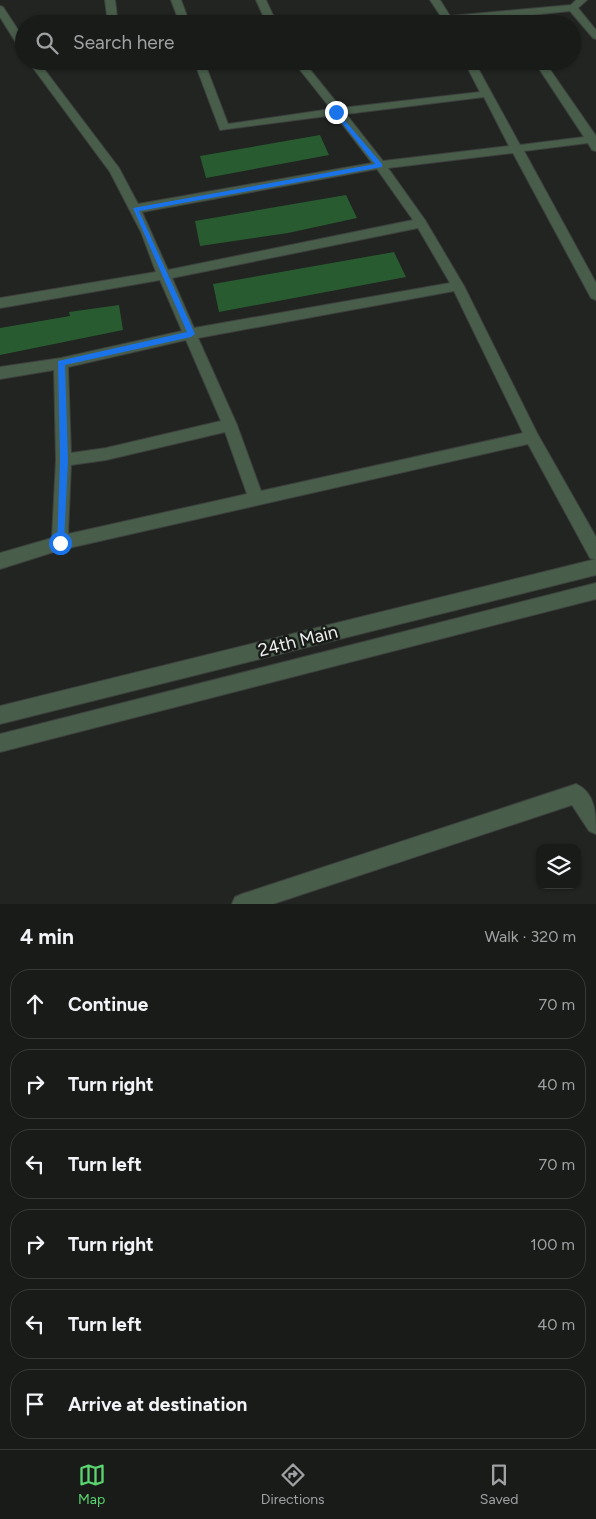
<!DOCTYPE html>
<html lang="en">
<head>
<meta charset="utf-8">
<style>
	:root { --surface:#191b19; --page:#262826; --text:#f1f3f6; --muted:#9fa1a2; --line:#373938; --accent:#5ad56f }
	body { margin:0; font-family:Figtree,sans-serif; background:var(--page); color:var(--text) }
	.controls { position:absolute; right:15px; bottom:15px; display:grid; overflow:hidden; border-radius:10px; box-shadow:0 1px 4px #0004 }
	.controls button { width:45px; height:45px; display:grid; place-items:center; padding:0; border:0; border-bottom:1px solid var(--line); background:var(--surface); color:var(--text); font:25px sans-serif }
	.stop { position:absolute; width:15px; height:15px; margin:-11px; border:4px solid #1a73e8; border-radius:50%; background:#fff }
	.stop.end { background:#1a73e8; border-color:#fff; box-shadow:0 1px 5px #0008 }
	.list { margin:0; padding:0; list-style:none }
	h2 { display:flex; justify-content:space-between; align-items:center; height:65px; margin:0; padding:0 20px; font-size:21px }
	h2 small { font-size:16px; font-weight:400; color:var(--muted) }
	.list li { display:grid; grid-template-columns:32px 1fr auto; gap:15px; align-items:center; box-sizing:border-box; height:70px; margin:0 10px 10px; padding:0 10px; border:1px solid var(--line); border-radius:20px }
	.list b { display:block; font-size:19px; white-space:nowrap }
	.list em { font-size:16px; font-style:normal; color:var(--muted) }
	.icon { flex:none; width:28px; height:28px; fill:none; stroke:currentColor; stroke-width:2; stroke-linecap:round; stroke-linejoin:round }
	.map { position:relative; flex:none; width:596px; height:904px; overflow:hidden }
	.search { position:absolute; background:var(--surface); box-shadow:0 1px 4px #0004; left:15px; right:15px; top:15px; height:55px; display:flex; align-items:center; gap:12px; box-sizing:border-box; padding:0 18px; border-radius:28px; color:var(--muted); font-size:19px }
	.sheet { height:545px; background:var(--surface) }
	nav { display:flex; justify-content:space-around; align-items:center; box-sizing:border-box; height:70px; border-top:1px solid var(--line); background:var(--surface); font-size:14px; color:var(--muted) }
	nav a { display:grid; justify-items:center; gap:2px }
	nav .on { color:var(--accent) }
	.map>svg:first-child { display:block }
	.building { fill:#295b30 }
	.lines { fill:none; stroke-linecap:round; stroke-linejoin:round }
	.minor-casing { stroke:#3d403e; stroke-width:2 }
	.tertiary-casing { stroke:#3d403e; stroke-width:2 }
	.minor { fill:#485d4a; fill-rule:evenodd }
	.tertiary { fill:#485d4a; fill-rule:evenodd }
	.route { fill:#1a73e8 }
	.labels { text-anchor:middle; stroke-width:5; stroke-linejoin:round; paint-order:stroke }
	.street-label { font-size:18px; fill:#ecefed; stroke:#181b18 }
</style>
</head>
<body>
<div class="map">
<svg width="596" height="904" viewBox="0 0 596 904">
	<rect width="100%" height="100%" fill="#212421"/>
	<g class="building">
		<path d="M 320,135 L 329,155 L 206,178 L 200,156 Z"/>
		<path d="M 346,195 L 357,218 L 288,233 L 200,246 L 195,221 Z"/>
		<path d="M 394,252 L 406,277 L 219,312 L 213,284 Z"/>
		<path d="M 119,305 L 123,330 L 0,355 L 0,328 L 70,316 L 69,312 Z"/>
	</g>
	<g class="lines">
		<g class="minor-casing">
			<g id="minor">
				<path d="M 105,0 L 115,0 L 117,16 L 113,21 L 105,19 L 107,16 Z"/>
				<path d="M 171,0 L 181,0 L 190,24 L 180,24 Z"/>
				<path d="M 256,0 L 266,0 L 277,24 L 267,24 Z"/>
				<path d="M 430,0 L 440,0 L 450,16 L 571,5 L 576,0 L 587,0 L 578,8 L 596,30 L 596,39 L 593,38 L 570,11 L 446,24 Z"/>
				<path d="M 0,6 L 3,7 L 24,39 L 24,50 L 20,49 L 0,17 Z"/>
				<path d="M 28,61 L 38,61 L 119,168 L 138,204 L 372,163 L 335,115 L 220,130 L 194,61 L 204,61 L 228,124 L 331,109 L 293,61 L 303,61 L 341,108 L 480,92 L 464,61 L 474,61 L 520,145 L 584,137 L 534,61 L 544,61 L 596,136 L 596,151 L 592,150 L 588,143 L 524,151 L 596,283 L 596,300 L 591,298 L 513,153 L 388,168 L 425,220 L 464,286 L 537,433 L 596,537 L 596,560 L 590,558 L 528,444 L 60,550 L 0,569 L 0,553 L 52,538 L 56,460 L 54,370 L 0,379 L 0,367 L 61,358 L 182,331 L 160,280 L 0,308 L 0,298 L 156,272 L 141,232 L 110,172 ZM 484,97 L 509,146 L 383,161 L 346,114 ZM 377,169 L 413,220 L 168,270 L 142,212 ZM 418,228 L 450,283 L 194,328 L 172,278 ZM 454,291 L 523,433 L 261,491 L 237,425 L 198,338 ZM 186,340 L 221,421 L 106,448 L 71,453 L 68,367 ZM 225,432 L 247,494 L 68,534 L 71,465 L 106,460 Z"/>
				<path d="M 576,784 C 596,793 596,815 596,834 L 589,831 L 572,805 L 273,904 L 232,904 L 235,897 L 242,894 Z"/>
			</g>
		</g>
		<g class="tertiary-casing">
			<g id="tertiary">
				<path d="M 596,559 L 596,575 L 0,724 L 0,706 Z"/>
				<path d="M 596,583 L 596,599 L 0,752 L 0,734 Z"/>
			</g>
		</g>
		<use href="#minor" class="minor"/>
		<use href="#tertiary" class="tertiary"/>
	</g>
	<path class="route" d="M 336,110 L 382,164 L 382,167 L 139,211 L 195,334 L 191,337 L 65,365 L 68,460 L 64,543 L 63,546 L 57,546 L 60,460 L 58,361 L 187,332 L 133,208 L 375,164 L 334,113 Z"/>
	<g class="labels">
		<g class="street-label">
			<text transform="translate(298 641) rotate(-14)" y="6">24th Main</text>
		</g>
	</g>
</svg>
<div class="controls">
<button><svg class="icon" aria-label="layers" viewBox="0 0 24 24"><path d="M12 4l9 5-9 5-9-5zM3 14l9 5 9-5"/></svg></button>
</div>
<div class="stop" style="left:60px;top:543px"></div>
<div class="stop end" style="left:336px;top:112px"></div>
<div class="search"><svg class="icon" aria-label="search" viewBox="0 0 24 24"><circle cx="10" cy="10" r="6"/><path d="M15 15l6 6"/></svg>Search here</div>
</div>
<section class="sheet">
<h2>4 min<small>Walk · 320 m</small></h2>
<ul class="list">
<li><svg class="icon" aria-label="ahead" viewBox="0 0 24 24"><path d="M12 20V5M6 11l6-6 6 6"/></svg><div><b>Continue</b></div><em>70 m</em></li>
<li><svg class="icon" aria-label="right" viewBox="0 0 24 24"><path d="M7 20v-9h11M14 6l5 5-5 5"/></svg><div><b>Turn right</b></div><em>40 m</em></li>
<li><svg class="icon" aria-label="left" viewBox="0 0 24 24"><path d="M17 20v-9H6M10 6l-5 5 5 5"/></svg><div><b>Turn left</b></div><em>70 m</em></li>
<li><svg class="icon" aria-label="right" viewBox="0 0 24 24"><path d="M7 20v-9h11M14 6l5 5-5 5"/></svg><div><b>Turn right</b></div><em>100 m</em></li>
<li><svg class="icon" aria-label="left" viewBox="0 0 24 24"><path d="M17 20v-9H6M10 6l-5 5 5 5"/></svg><div><b>Turn left</b></div><em>40 m</em></li>
<li><svg class="icon" aria-label="arrive" viewBox="0 0 24 24"><path d="M6 21V4h12l-3 4 3 4H6"/></svg><div><b>Arrive at destination</b></div></li>
</ul>
</section>
<nav>
<a class="on"><svg class="icon" aria-label="map" viewBox="0 0 24 24"><path d="M3 6l6-2 6 2 6-2v14l-6 2-6-2-6 2zM9 4v14M15 6v14"/></svg>Map</a>
<a><svg class="icon" aria-label="directions" viewBox="0 0 24 24"><path d="M12 3l9 9-9 9-9-9zM9 14v-3h6M13 9l2 2-2 2"/></svg>Directions</a>
<a><svg class="icon" aria-label="saved" viewBox="0 0 24 24"><path d="M7 4h10v16l-5-4-5 4z"/></svg>Saved</a>
</nav>
</body>
</html>
